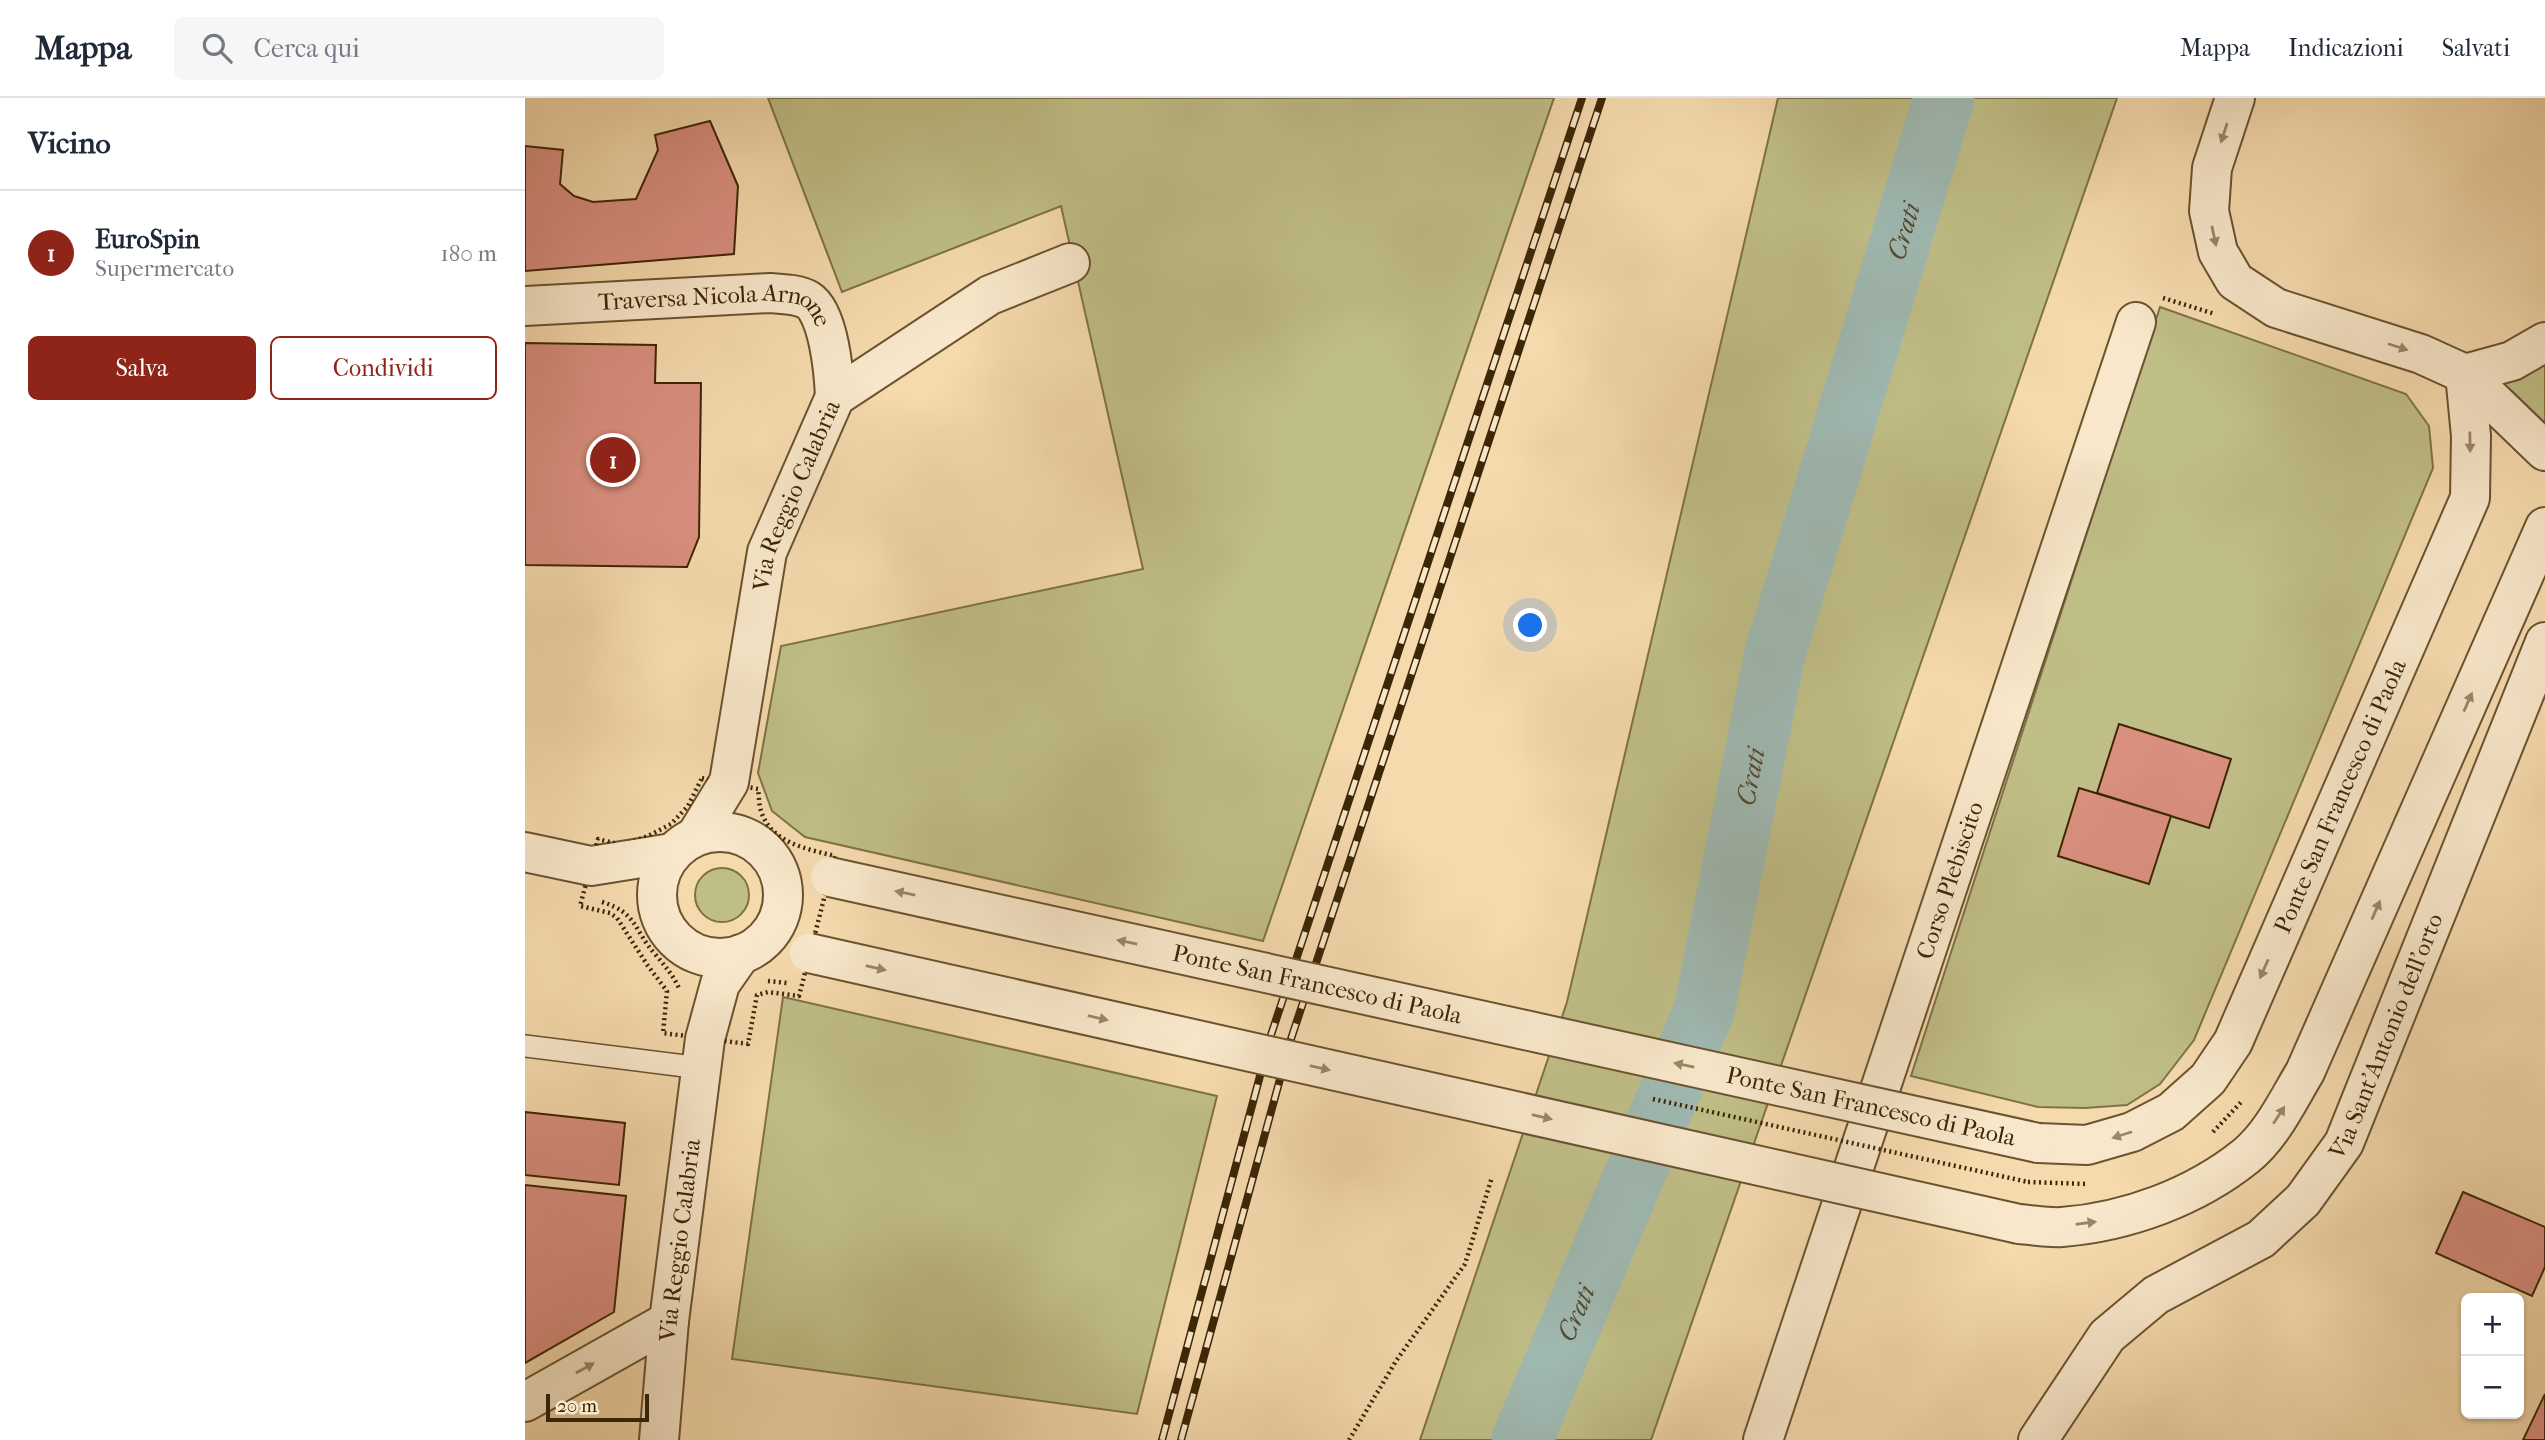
<!DOCTYPE html>
<html lang="it">
<head>
<meta charset="utf-8">
<style>
	:root { --surface:#fff; --page:#f6f6f7; --text:#1f2937; --muted:#747a83; --line:#e0e1e3; --accent:#8f2418 }
	body { margin:0; font-family:"IM FELL French Canon",serif; background:var(--page); color:var(--text) }
	.controls { position:absolute; right:21px; bottom:21px; display:grid; overflow:hidden; border-radius:10px; box-shadow:0 2px 5px #0004 }
	.controls button { width:63px; height:63px; display:grid; place-items:center; padding:0; border:0; border-bottom:2px solid var(--line); background:var(--surface); color:var(--text); font:35px sans-serif }
	.scale { position:absolute; left:21px; bottom:18px; width:103px; box-sizing:border-box; padding-left:7px; border:4px solid #3d2605; border-top:0; font-size:19px; line-height:24px; white-space:nowrap; color:#3d2605; -webkit-text-stroke:5px #f8e7ca; paint-order:stroke }
	.you { position:absolute; left:1006px; top:528px; width:24px; height:24px; margin:-18px; border:5px solid #fff; border-radius:50%; background:#1a73e8; box-shadow:0 0 0 10px #1a73e833 }
	.badge { display:grid; place-items:center; width:46px; height:46px; border-radius:50%; background:var(--accent); color:#fff; font-size:23px; font-weight:700 }
	.pin { position:absolute; translate:-50% -50%; border:4px solid #fff; box-shadow:0 2px 7px #0006 }
	.list { margin:0; padding:0; list-style:none }
	h2 { display:flex; justify-content:space-between; align-items:center; height:91px; margin:0; padding:0 28px; font-size:30px }
	h2 small { font-size:23px; font-weight:400; color:var(--muted) }
	.list li { display:grid; grid-template-columns:46px 1fr auto; gap:21px; align-items:center; box-sizing:border-box; height:126px; padding:0 28px; border-top:2px solid var(--line) }
	.list b { display:block; font-size:26px; white-space:nowrap }
	.list p { margin:0; font-size:23px; white-space:nowrap; color:var(--muted) }
	.list em { font-size:23px; font-style:normal; color:var(--muted) }
	.actions { display:flex; gap:14px; padding:21px 28px }
	.actions a { flex:1; padding:16px 0; border:2px solid var(--accent); border-radius:10px; text-align:center; font-size:24px; color:var(--accent) }
	.actions .main { background:var(--accent); color:#fff }
	.icon { flex:none; width:38px; height:38px; fill:none; stroke:currentColor; stroke-width:2; stroke-linecap:round; stroke-linejoin:round }
	.map { position:relative; flex:none; width:2020px; height:1342px; overflow:hidden }
	header { display:flex; align-items:center; gap:42px; box-sizing:border-box; height:98px; padding:0 35px; background:var(--surface); border-bottom:2px solid var(--line) }
	header strong { font-size:33px }
	nav { display:flex; gap:38px; margin-inline-start:auto; font-size:24px }
	.search { width:490px; height:63px; background:var(--page); display:flex; align-items:center; gap:18px; box-sizing:border-box; padding:0 24px; border-radius:10px; color:var(--muted); font-size:26px }
	main { display:flex }
	aside { flex:1; background:var(--surface) }
	.map>svg:first-child { display:block }
	.green { fill:#c0be87; stroke:#7e7246; stroke-width:2 }
	.lines { fill:none; stroke-linecap:round; stroke-linejoin:round }
	.river { stroke:#9fb9b2; stroke-width:61 }
	.building { fill:#da8f7f; stroke:#3d2605; stroke-width:2 }
	.service-casing { stroke:#6b532f; stroke-width:24 }
	.minor-casing { stroke:#6b532f; stroke-width:42 }
	.tertiary-casing { stroke:#6b532f; stroke-width:42 }
	.path { stroke:#3d2605; stroke-width:4.5; stroke-dasharray:2 3.5; stroke-linecap:butt }
	.service { stroke:#f8e7ca; stroke-width:21 }
	.minor { stroke:#f8e7ca; stroke-width:38 }
	.tertiary { stroke:#f8e7ca; stroke-width:38 }
	.rail-casing { stroke:#3d2605; stroke-width:8 }
	.rail { stroke:#f8e7ca; stroke-width:5; stroke-dasharray:16; stroke-linecap:butt }
	.minor-bridge-casing { stroke:#6b532f; stroke-width:42; stroke-linecap:butt }
	.path-bridge { stroke:#3d2605; stroke-width:4.5; stroke-dasharray:2 3.5; stroke-linecap:butt }
	.minor-bridge { stroke:#f8e7ca; stroke-width:38 }
	.oneway { fill:#9a8668 }
	.labels { text-anchor:middle; stroke-width:6; stroke-linejoin:round; paint-order:stroke }
	.street-label { font-size:24px; fill:#3d2605; stroke:#f8e7ca }
	.water-label { font-size:26px; font-style:italic; fill:#564b30; stroke:#f8e7ca }
</style>
</head>
<body>
<header>
<strong>Mappa</strong>
<div class="search"><svg class="icon" aria-label="search" viewBox="0 0 24 24"><circle cx="10" cy="10" r="6"/><path d="M15 15l6 6"/></svg>Cerca qui</div>
<nav><a>Mappa</a><a>Indicazioni</a><a>Salvati</a></nav>
</header>
<main>
<aside>
<h2>Vicino<small></small></h2>
<ul class="list">
<li><span class="badge">1</span><div><b>EuroSpin</b><p>Supermercato</p></div><em>180 m</em></li>
</ul>
<div class="actions"><a class="main">Salva</a><a>Condividi</a></div>
</aside>
<div class="map">
<svg width="2020" height="1342" viewBox="0 0 2020 1342">
	<rect width="100%" height="100%" fill="#f5daad"/>
	<filter id="stains"><feTurbulence type="fractalNoise" baseFrequency=".00286" numOctaves="4"/><feColorMatrix values="0 0 0 0 .2 0 0 0 0 .09 0 0 0 0 .02 0 0 0 .5 -.17"/></filter>
	<radialGradient id="worn" r=".72"><stop offset=".6" stop-color="#630" stop-opacity="0"/><stop offset="1" stop-color="#630" stop-opacity=".3"/></radialGradient>
	<g class="green">
		<path d="M 243,0 L 1029,0 L 738,843 L 280,739 L 247,713 L 233,675 L 256,548 L 618,471 L 536,108 L 317,194 Z"/>
		<path d="M 1253,0 L 1592,0 L 1126,1342 L 895,1342 L 1042,904 Z"/>
		<path d="M 1635,209 L 1881,296 L 1904,328 L 1908,370 L 1669,942 L 1635,986 L 1602,1007 L 1560,1010 L 1513,1009 L 1386,978 Z"/>
		<path d="M 2020,261 L 2020,325 L 1987,293 L 1966,280 Z"/>
		<circle cx="197" cy="797" r="27"/>
		<path d="M 258,899 L 692,998 L 612,1316 L 207,1261 Z"/>
	</g>
	<g class="lines">
		<path class="river" id="s1" d="M 997,1342 L 1179,913 L 1250,555 L 1419,0"/>
	</g>
	<g class="building">
		<path d="M 185,23 L 213,88 L 209,156 L 0,173 L 0,48 L 38,52 L 35,86 L 49,98 L 68,104 L 111,101 L 133,52 L 130,37 Z"/>
		<path d="M 0,245 L 131,247 L 130,285 L 176,285 L 174,439 L 162,469 L 0,467 Z"/>
		<path d="M 1594,626 L 1706,661 L 1684,730 L 1572,695 Z"/>
		<path d="M 1554,690 L 1646,718 L 1624,786 L 1533,758 Z"/>
		<path d="M 0,1014 L 100,1025 L 94,1087 L 0,1077 Z"/>
		<path d="M 0,1087 L 101,1098 L 89,1214 L 0,1265 Z"/>
		<path d="M 1938,1094 L 2020,1129 L 2020,1169 L 2007,1198 L 1911,1155 Z"/>
		<path d="M 2020,1296 L 2020,1342 L 1998,1342 Z"/>
	</g>
	<g class="lines">
		<g class="service-casing">
			<path id="service" d="M 0,948 L 176,970"/>
		</g>
		<g class="minor-casing">
			<g id="minor">
				<path id="s2" d="M 0,208 L 245,195 C 257,196 273,196 283,202 C 304,215 309,276 310,299"/>
				<circle cx="195" cy="797" r="63"/>
				<path id="s3" d="M 171,738 L 204,684 L 242,454 L 310,299 L 465,197 L 545,165"/>
				<path d="M 0,754 L 66,768 L 147,755"/>
				<path id="s4" d="M 1513,1045 L 1562,1047 L 1607,1034 L 1646,1014 L 1683,981 L 1708,944 L 1945,400 L 1946,338 L 1940,276"/>
				<path d="M 1494,1126 C 1508,1127 1523,1130 1537,1129 C 1602,1124 1670,1099 1721,1058 C 1747,1037 1763,1002 1780,974 L 2020,429"/>
				<path d="M 0,1304 L 144,1223"/>
				<path id="s5" d="M 134,1342 L 144,1223 L 180,941 L 195,886 L 216,856"/>
				<path id="s6" d="M 1238,1342 L 1611,224"/>
			</g>
		</g>
		<g class="tertiary-casing">
			<g id="tertiary">
				<path d="M 1710,0 L 1687,70 L 1684,113 L 1693,154 L 1710,183 L 1751,210 L 1896,256 L 1940,276 L 1987,263 L 2020,244"/>
				<path d="M 1940,276 L 2020,353"/>
				<path id="s7" d="M 1513,1342 L 1582,1238 L 1631,1197 L 1736,1141 L 1778,1102 L 1819,1045 L 2020,544"/>
			</g>
		</g>
		<g class="path">
			<path d="M 1638,200 L 1690,216"/>
			<path d="M 177,680 L 233,691 C 234,698 234,707 236,713 C 246,745 282,751 310,758 L 274,898 L 243,894 L 232,897 L 223,946 L 138,935 L 142,893 L 123,868 L 92,820 L 85,815 L 55,808 L 73,741 L 97,747 L 123,738 L 146,726 L 163,708 Z"/>
			<path d="M 77,804 C 113,815 109,833 130,856 C 140,868 148,877 155,892"/>
			<path d="M 243,883 L 262,885"/>
			<path d="M 1688,1034 L 1718,1002"/>
			<path d="M 1503,1084 L 1562,1086"/>
			<path d="M 824,1342 L 871,1263 L 940,1166 L 967,1079"/>
		</g>
		<use href="#service" class="service"/>
		<use href="#minor" class="minor"/>
		<use href="#tertiary" class="tertiary"/>
		<g class="rail-casing">
			<g id="rail">
				<path d="M 637,1342 L 746,937 L 1057,0"/>
				<path d="M 656,1342 L 766,941 L 1077,0"/>
			</g>
		</g>
		<use href="#rail" class="rail"/>
		<g class="minor-bridge-casing">
			<g id="minor-bridge">
				<path id="s8" d="M 305,779 L 1513,1045"/>
				<path d="M 284,855 L 1494,1126"/>
			</g>
		</g>
		<path class="path-bridge" d="M 1128,1001 L 1503,1084"/>
		<use href="#minor-bridge" class="minor-bridge"/>
	</g>
	<defs><path id="oneway-solid" d="M-6-.8H1V-3.2L6.5 0L1 3.2V.8H-6Z" transform="scale(1.75)"/></defs>
	<g class="oneway">
		<use href="#oneway-solid" transform="translate(1699 35) rotate(108)"/>
		<use href="#oneway-solid" transform="translate(1689 138) rotate(78)"/>
		<use href="#oneway-solid" transform="translate(1873 249) rotate(18)"/>
		<use href="#oneway-solid" transform="translate(1945 344) rotate(89)"/>
		<use href="#oneway-solid" transform="translate(1943 604) rotate(-66)"/>
		<use href="#oneway-solid" transform="translate(380 795) rotate(-168)"/>
		<use href="#oneway-solid" transform="translate(1851 812) rotate(-66)"/>
		<use href="#oneway-solid" transform="translate(602 844) rotate(-168)"/>
		<use href="#oneway-solid" transform="translate(351 870) rotate(13)"/>
		<use href="#oneway-solid" transform="translate(1739 871) rotate(114)"/>
		<use href="#oneway-solid" transform="translate(573 920) rotate(13)"/>
		<use href="#oneway-solid" transform="translate(1159 967) rotate(-168)"/>
		<use href="#oneway-solid" transform="translate(795 970) rotate(13)"/>
		<use href="#oneway-solid" transform="translate(1754 1017) rotate(-57)"/>
		<use href="#oneway-solid" transform="translate(1017 1019) rotate(13)"/>
		<use href="#oneway-solid" transform="translate(1597 1037) rotate(162)"/>
		<use href="#oneway-solid" transform="translate(1561 1125) rotate(-8)"/>
		<use href="#oneway-solid" transform="translate(60 1270) rotate(-29)"/>
	</g>
	<g class="labels">
		<g class="street-label">
			<text dy="8" stroke="none"><textPath href="#s2" startOffset="194">Traversa Nicola Arnone</textPath></text>
			<text dy="8" stroke="none"><textPath href="#s3" startOffset="359">Via Reggio Calabria</textPath></text>
			<text dy="8" stroke="none"><textPath href="#s4" startOffset="502">Ponte San Francesco di Paola</textPath></text>
			<text dy="8" stroke="none"><textPath href="#s6" startOffset="590">Corso Plebiscito</textPath></text>
			<text dy="8" stroke="none"><textPath href="#s8" startOffset="499">Ponte San Francesco di Paola</textPath></text>
			<text dy="8" stroke="none"><textPath href="#s7" startOffset="550">Via Sant'Antonio dell'orto</textPath></text>
			<text dy="8" stroke="none"><textPath href="#s8" startOffset="1066">Ponte San Francesco di Paola</textPath></text>
			<text dy="8" stroke="none"><textPath href="#s5" startOffset="201">Via Reggio Calabria</textPath></text>
		</g>
		<g class="water-label">
			<text dy="9" stroke="none"><textPath href="#s1" startOffset="1272">Crati</textPath></text>
			<text dy="9" stroke="none"><textPath href="#s1" startOffset="705">Crati</textPath></text>
			<text dy="9" stroke="none"><textPath href="#s1" startOffset="138">Crati</textPath></text>
		</g>
	</g>
	<rect width="100%" height="100%" filter="url(#stains)"/>
	<rect width="100%" height="100%" fill="url(#worn)"/>
</svg>
<div class="controls">
<button>+</button>
<button>−</button>
</div>
<div class="scale">20 m</div>
<div class="you"></div>
<div class="pin badge" style="left:88px;top:362px">1</div>
</div>
</main>
</body>
</html>
